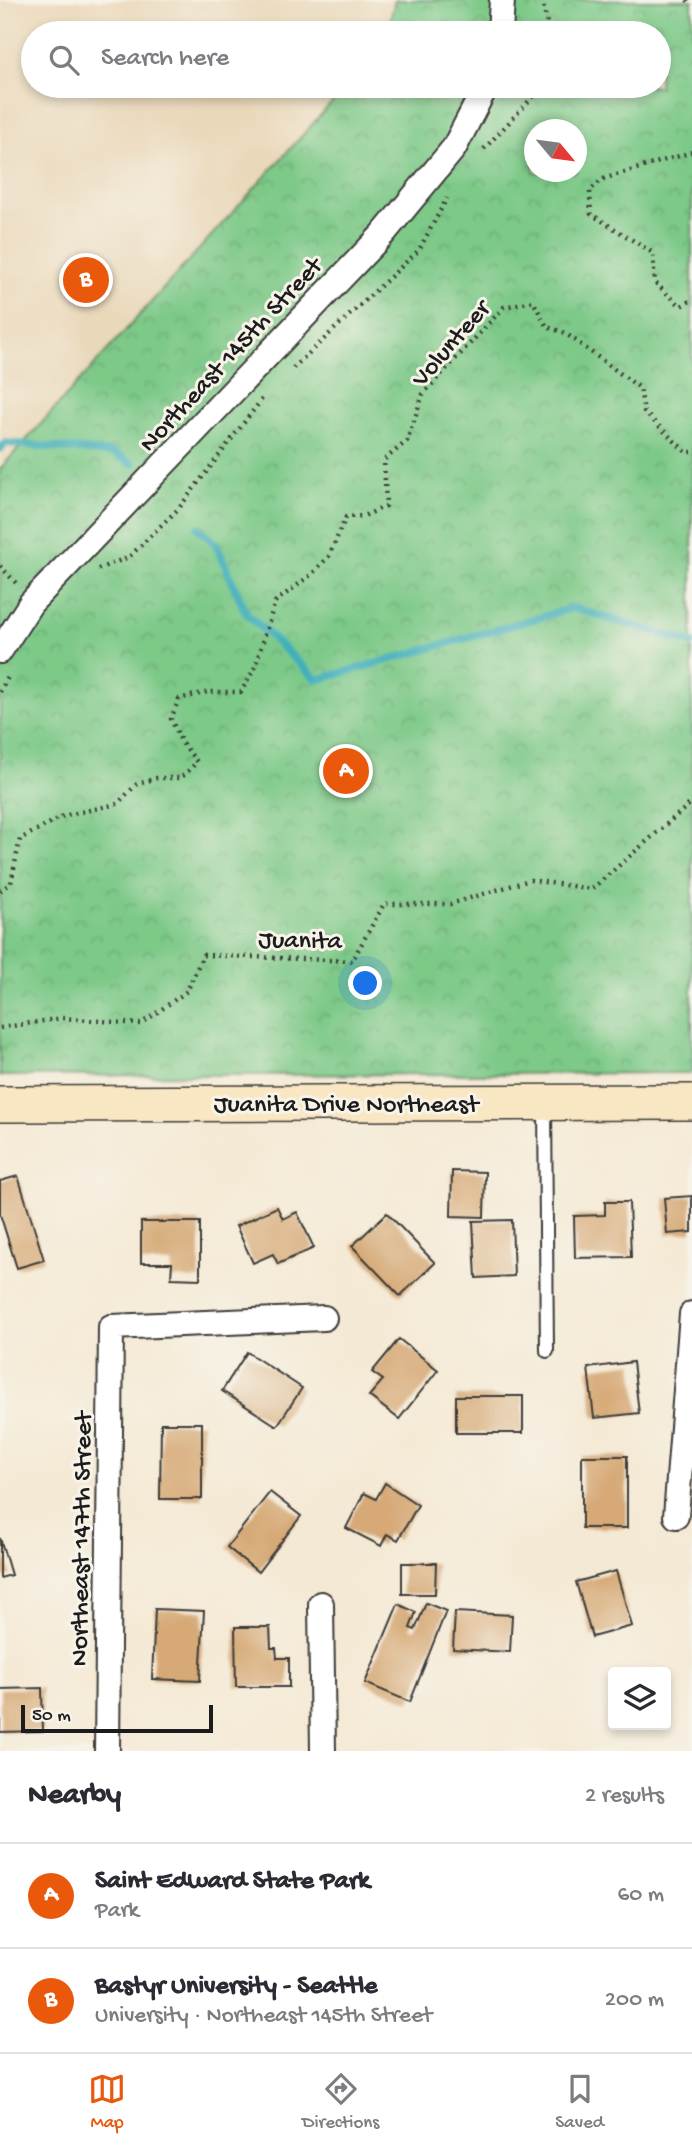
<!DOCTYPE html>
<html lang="en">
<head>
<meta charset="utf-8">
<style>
	:root { --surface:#fff; --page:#f7f7f7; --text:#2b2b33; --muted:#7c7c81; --line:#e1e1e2; --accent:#ea580c }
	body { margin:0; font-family:"Gochi Hand",sans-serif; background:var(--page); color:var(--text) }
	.controls { position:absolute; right:21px; bottom:21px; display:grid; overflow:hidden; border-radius:7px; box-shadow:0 4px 10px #0003 }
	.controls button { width:63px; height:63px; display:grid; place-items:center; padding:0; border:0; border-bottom:2px solid var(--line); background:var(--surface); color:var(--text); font:35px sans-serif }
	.compass { position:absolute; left:524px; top:119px; width:63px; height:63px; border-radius:50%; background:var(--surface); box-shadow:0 4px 10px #0003; rotate:119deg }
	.scale { position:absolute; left:21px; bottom:18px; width:192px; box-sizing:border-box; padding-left:7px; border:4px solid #1c1c1c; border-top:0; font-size:19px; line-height:24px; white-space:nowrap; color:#1c1c1c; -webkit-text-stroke:5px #f7f3e8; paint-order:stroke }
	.you { position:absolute; left:366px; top:984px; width:24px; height:24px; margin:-18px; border:5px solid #fff; border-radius:50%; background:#1a73e8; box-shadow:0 0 0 10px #1a73e833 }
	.badge { display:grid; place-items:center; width:46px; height:46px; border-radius:50%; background:var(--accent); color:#fff; font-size:23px; font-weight:700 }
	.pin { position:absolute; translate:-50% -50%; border:4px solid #fff; box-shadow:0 2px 7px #0006 }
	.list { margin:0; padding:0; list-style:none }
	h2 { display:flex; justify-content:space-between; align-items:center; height:91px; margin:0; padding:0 28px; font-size:30px }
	h2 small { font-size:23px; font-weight:400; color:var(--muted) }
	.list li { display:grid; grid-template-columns:46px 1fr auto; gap:21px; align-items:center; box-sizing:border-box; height:105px; padding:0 28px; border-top:2px solid var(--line) }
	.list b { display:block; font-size:26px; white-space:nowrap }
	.list p { margin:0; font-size:23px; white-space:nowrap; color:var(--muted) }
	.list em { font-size:23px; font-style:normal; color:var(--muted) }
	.icon { flex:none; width:38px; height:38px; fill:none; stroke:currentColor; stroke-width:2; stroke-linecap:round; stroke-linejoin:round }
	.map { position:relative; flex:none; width:692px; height:1751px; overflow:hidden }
	.search { position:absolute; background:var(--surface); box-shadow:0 4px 10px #0003; left:21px; right:21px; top:21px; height:77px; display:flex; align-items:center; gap:18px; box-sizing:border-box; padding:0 24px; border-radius:38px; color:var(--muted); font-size:26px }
	.sheet { height:301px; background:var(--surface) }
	nav { display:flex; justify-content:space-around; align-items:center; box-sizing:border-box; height:98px; border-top:2px solid var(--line); background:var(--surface); font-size:19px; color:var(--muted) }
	nav a { display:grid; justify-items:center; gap:4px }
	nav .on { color:var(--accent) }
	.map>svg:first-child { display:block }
	.built { fill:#ead8ba }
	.park { fill:url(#park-crowns); stroke:#4c7252; stroke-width:2; fill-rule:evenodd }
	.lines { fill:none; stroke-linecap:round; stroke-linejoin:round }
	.stream { stroke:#3fafba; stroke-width:8 }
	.building { fill:#d6a976 }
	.lane-casing { stroke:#3c3b38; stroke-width:16 }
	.street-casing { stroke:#3c3b38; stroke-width:28 }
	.secondary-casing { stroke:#3c3b38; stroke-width:38 }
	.path { stroke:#3c3b38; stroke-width:4.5; stroke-dasharray:2 5; stroke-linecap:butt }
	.lane { stroke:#fff; stroke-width:12 }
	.street { stroke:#fff; stroke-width:24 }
	.secondary { stroke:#f9e7c3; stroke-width:35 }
	.labels { text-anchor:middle; stroke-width:6; stroke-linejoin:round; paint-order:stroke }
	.street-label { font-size:26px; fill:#1c1c1c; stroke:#f7f3e8 }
</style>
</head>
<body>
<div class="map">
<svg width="692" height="1751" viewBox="0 0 692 1751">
	<defs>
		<pattern id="park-crowns" width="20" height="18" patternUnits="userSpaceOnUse" patternTransform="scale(1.75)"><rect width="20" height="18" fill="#7dc988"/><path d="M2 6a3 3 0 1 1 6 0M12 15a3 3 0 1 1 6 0" fill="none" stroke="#6bac75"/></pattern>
	</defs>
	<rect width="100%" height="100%" fill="#f7f3e8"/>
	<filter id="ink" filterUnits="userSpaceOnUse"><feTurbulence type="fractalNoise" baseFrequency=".0143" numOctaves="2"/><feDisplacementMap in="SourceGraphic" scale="14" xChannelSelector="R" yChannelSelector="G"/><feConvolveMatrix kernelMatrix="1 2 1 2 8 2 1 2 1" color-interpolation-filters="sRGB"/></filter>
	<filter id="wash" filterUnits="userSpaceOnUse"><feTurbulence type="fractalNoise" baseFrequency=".00686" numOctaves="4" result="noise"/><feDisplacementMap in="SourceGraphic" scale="28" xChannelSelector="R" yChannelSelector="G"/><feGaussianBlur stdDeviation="1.57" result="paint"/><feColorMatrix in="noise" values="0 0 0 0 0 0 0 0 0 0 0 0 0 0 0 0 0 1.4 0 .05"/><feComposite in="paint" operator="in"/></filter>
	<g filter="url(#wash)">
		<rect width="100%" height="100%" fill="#f4e9d4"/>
		<path class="built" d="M 0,0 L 395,0 L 387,33 L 33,33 L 33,86 L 347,86 L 0,469 Z"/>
		<path class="park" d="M 395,0 L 692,0 L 692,1073 L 0,1076 L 0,469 L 347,86 L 659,86 L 659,33 L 387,33 ZM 534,130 L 576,130 L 576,172 L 534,172 Z"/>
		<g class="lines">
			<g class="stream">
				<path d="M 0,449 L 6,443 L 113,453 L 133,464"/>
				<path d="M 198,528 L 216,544 L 246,613 L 317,680 L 573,608 L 692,643"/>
			</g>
		</g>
		<g id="blocks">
			<g class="building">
				<path d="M 452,1171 L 485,1172 L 484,1217 L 451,1216 Z"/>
				<path d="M 18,1176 L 44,1260 L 17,1268 L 0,1214 L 0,1181 Z"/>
				<path d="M 692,1196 L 692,1232 L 667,1234 L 664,1198 Z"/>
				<path d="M 605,1202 L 629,1202 L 631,1257 L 575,1258 L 574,1216 L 605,1215 Z"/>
				<path d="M 277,1207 L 283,1219 L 297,1212 L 314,1248 L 278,1264 L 273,1254 L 253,1263 L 236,1226 Z"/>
				<path d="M 387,1213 L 435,1263 L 400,1296 L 352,1246 Z"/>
				<path d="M 512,1220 L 514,1276 L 476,1278 L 473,1221 Z"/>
				<path d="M 141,1222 L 200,1222 L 200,1279 L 171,1278 L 172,1263 L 141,1263 Z"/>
				<path d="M 399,1339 L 438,1370 L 399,1419 L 369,1396 L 383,1380 L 372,1372 Z"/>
				<path d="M 247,1352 L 302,1388 L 277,1426 L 222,1391 Z"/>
				<path d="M 633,1362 L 639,1413 L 594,1418 L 588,1368 Z"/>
				<rect x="456" y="1396" width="67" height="37"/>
				<path d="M 161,1423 L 202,1423 L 202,1499 L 160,1499 Z"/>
				<rect x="582" y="1456" width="45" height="72"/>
				<path d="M 385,1483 L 418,1505 L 398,1540 L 387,1534 L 381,1546 L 346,1528 L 364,1493 L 376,1499 Z"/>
				<path d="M 270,1492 L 301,1516 L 258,1572 L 227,1547 Z"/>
				<path d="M 0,1538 L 11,1575 L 0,1578 Z"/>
				<path d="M 402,1563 L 436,1563 L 435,1594 L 402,1594 Z"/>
				<path d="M 616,1571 L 632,1626 L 592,1637 L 576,1582 Z"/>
				<path d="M 426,1603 L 446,1611 L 410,1702 L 365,1683 L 398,1604 L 416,1612 L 410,1628 L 415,1630 Z"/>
				<path d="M 155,1609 L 204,1611 L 200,1681 L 152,1679 Z"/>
				<path d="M 455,1612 L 512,1615 L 510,1652 L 453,1649 Z"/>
				<path d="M 235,1627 L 270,1627 L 271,1648 L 276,1648 L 277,1658 L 289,1658 L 289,1687 L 236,1687 Z"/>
				<path d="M 42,1688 L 43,1731 L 0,1732 L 0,1689 Z"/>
			</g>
		</g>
	</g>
	<g filter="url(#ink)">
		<use href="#blocks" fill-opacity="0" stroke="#3c3b38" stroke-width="2"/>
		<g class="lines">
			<g class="lane-casing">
				<path id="lane" d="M 545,1105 L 547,1351"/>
			</g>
			<g class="street-casing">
				<g id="street">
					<path d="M 500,33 L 502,0"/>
					<path d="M 0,651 L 31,603 L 383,234 L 454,148 L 486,86"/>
					<path d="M 676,1516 L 692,1314"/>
					<path d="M 321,1604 L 323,1751"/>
					<path d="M 107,1751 L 111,1327 L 324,1318"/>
				</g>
			</g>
			<g class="secondary-casing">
				<path id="secondary" d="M 0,1104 L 692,1102"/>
			</g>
			<g class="path">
				<path d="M 542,0 L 549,33"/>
				<path d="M 687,0 L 692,5"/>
				<path d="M 484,149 L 543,86"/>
				<path d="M 692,152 L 603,179 L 590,190 L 591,214 L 653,253 L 655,283 L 681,306 L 692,300"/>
				<path d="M 293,368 L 419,250 L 447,198"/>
				<path d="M 0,566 L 16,583"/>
				<path d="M 98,569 L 129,557 L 179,508 L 262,399"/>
				<path d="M 0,692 L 9,675"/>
				<path d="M 0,891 L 11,883 L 20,839 L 63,816 L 117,804 L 137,784 L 157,778 L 181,778 L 197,762 L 182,743 L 171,719 L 179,699 L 207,692 L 241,692 L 255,667 L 275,602 L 312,574 L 329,556 L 346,517 L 364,516 L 386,506 L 384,460 L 407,441 L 423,394 L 504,307 L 533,301 L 547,327 L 565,333 L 640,388 L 644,412 L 686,452 L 692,452"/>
				<path d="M 0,1028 L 62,1018 L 141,1024 L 187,991 L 203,955 L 352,961 L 384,904 L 450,904 L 530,880 L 592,889 L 692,802"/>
			</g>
			<use href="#lane" class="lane"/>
			<use href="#street" class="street"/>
			<use href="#secondary" class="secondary"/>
		</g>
	</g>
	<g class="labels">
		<g class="street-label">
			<text transform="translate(449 342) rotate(-49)" y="9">Volunteer</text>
			<text transform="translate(229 353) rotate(-47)" y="9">Northeast 145th Street</text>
			<text transform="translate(300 938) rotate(1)" y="9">Juanita</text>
			<text x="346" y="1111">Juanita Drive Northeast</text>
			<text transform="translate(79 1539) rotate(-89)" y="9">Northeast 147th Street</text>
		</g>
	</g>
</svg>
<div class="controls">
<button><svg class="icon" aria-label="layers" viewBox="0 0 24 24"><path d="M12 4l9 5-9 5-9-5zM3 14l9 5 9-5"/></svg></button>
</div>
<svg class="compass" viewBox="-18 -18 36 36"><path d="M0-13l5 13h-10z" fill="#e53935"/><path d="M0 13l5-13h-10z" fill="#7c7c81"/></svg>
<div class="scale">50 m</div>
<div class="you"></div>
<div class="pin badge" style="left:346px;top:771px">A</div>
<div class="pin badge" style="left:86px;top:280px">B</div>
<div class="search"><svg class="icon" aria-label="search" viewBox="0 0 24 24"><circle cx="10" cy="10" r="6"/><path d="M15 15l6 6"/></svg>Search here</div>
</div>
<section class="sheet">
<h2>Nearby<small>2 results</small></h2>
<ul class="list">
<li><span class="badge">A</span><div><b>Saint Edward State Park</b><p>Park</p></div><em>60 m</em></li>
<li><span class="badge">B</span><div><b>Bastyr University - Seattle</b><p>University · Northeast 145th Street</p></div><em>200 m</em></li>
</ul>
</section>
<nav>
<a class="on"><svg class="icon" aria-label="map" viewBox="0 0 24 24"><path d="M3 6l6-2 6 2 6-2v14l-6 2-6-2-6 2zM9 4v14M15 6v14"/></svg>Map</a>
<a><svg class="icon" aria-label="directions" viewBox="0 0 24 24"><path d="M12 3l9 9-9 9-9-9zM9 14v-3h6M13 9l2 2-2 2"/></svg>Directions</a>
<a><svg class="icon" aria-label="saved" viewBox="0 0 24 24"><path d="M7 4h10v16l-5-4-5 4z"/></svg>Saved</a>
</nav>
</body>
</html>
